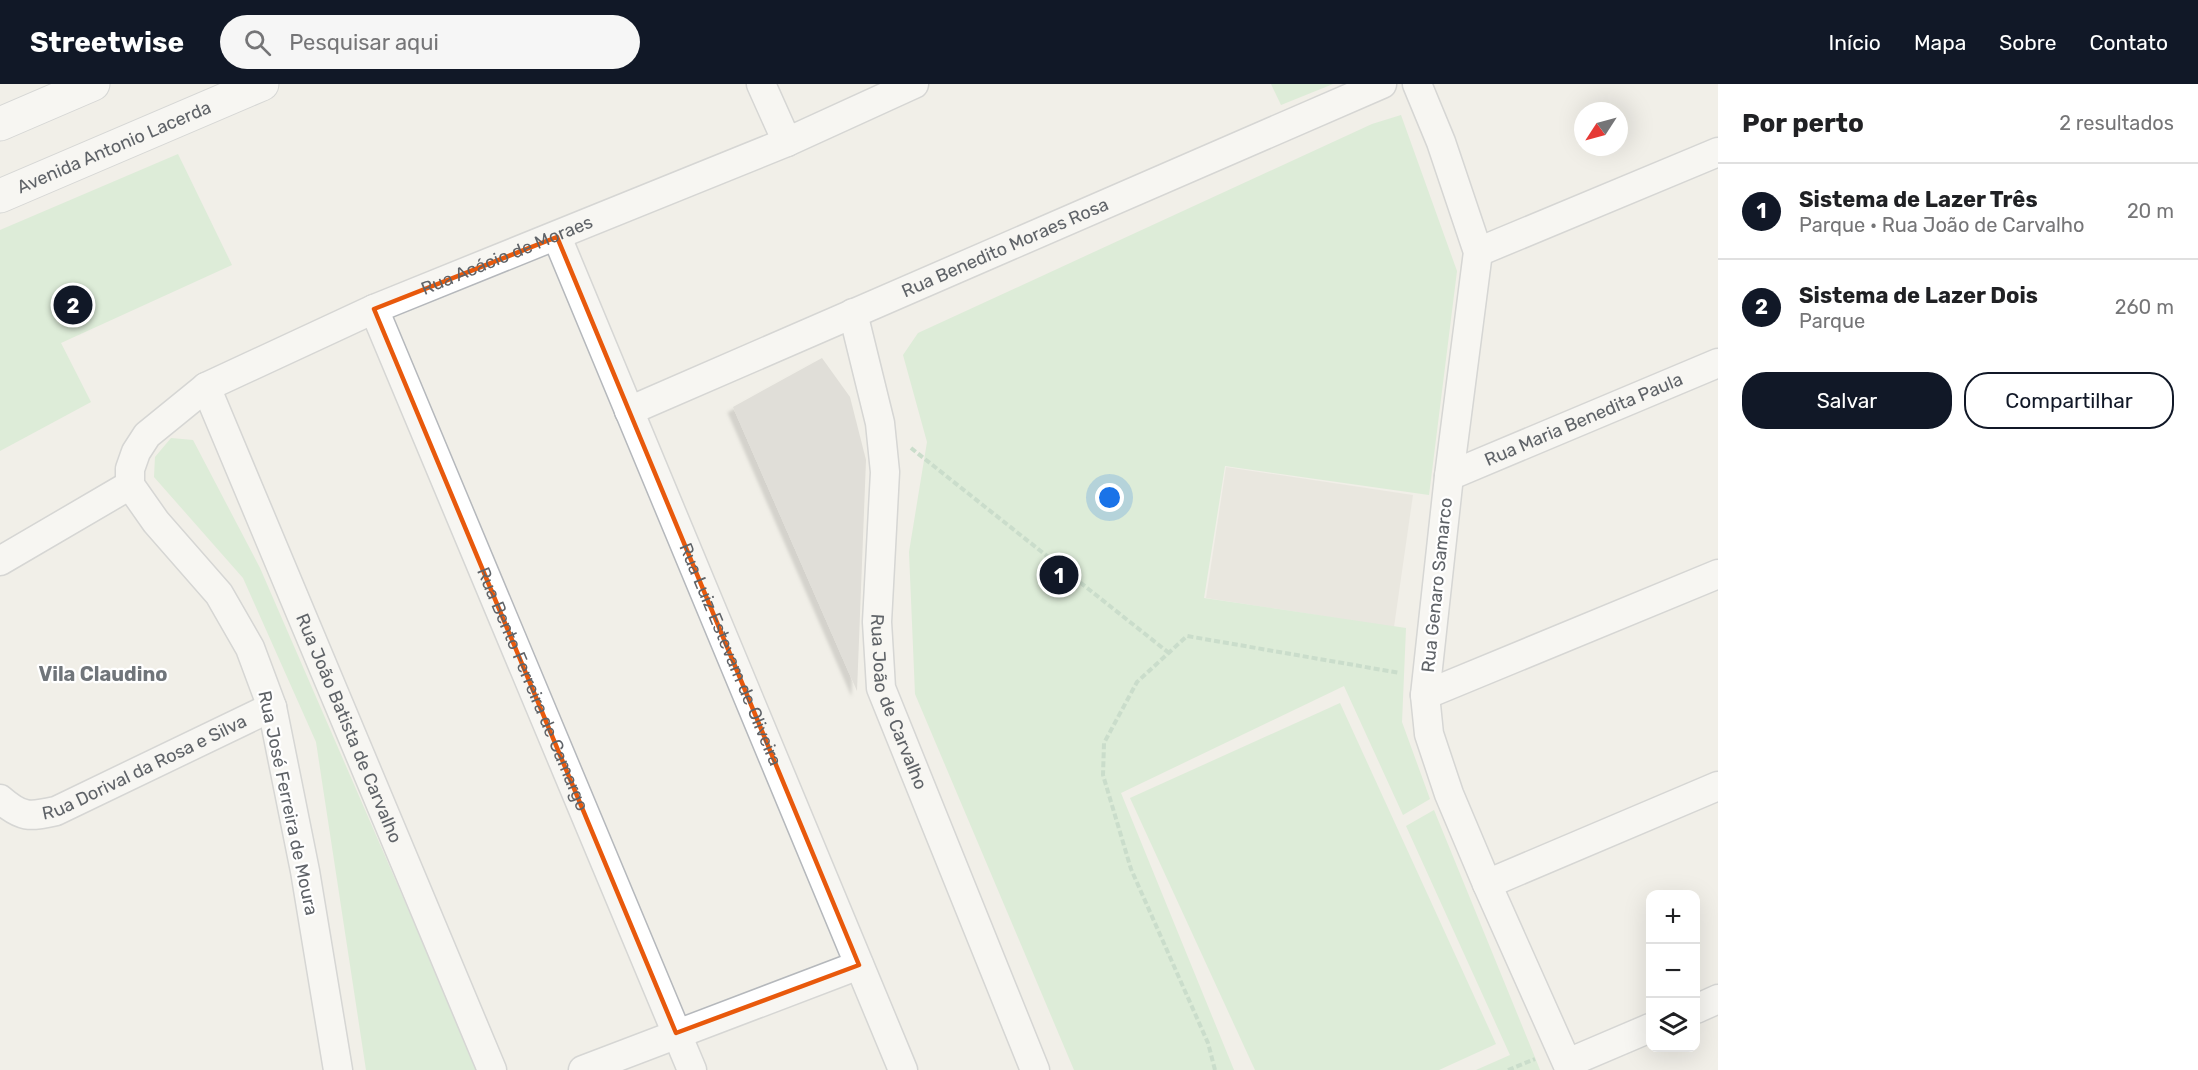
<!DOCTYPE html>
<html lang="pt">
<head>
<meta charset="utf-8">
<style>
	:root { --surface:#fff; --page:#f6f6f6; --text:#202124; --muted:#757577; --line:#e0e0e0; --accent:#111827 }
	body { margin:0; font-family:Rubik,sans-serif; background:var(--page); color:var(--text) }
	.controls { position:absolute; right:18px; bottom:18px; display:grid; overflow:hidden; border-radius:12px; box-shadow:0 6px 24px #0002 }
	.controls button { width:54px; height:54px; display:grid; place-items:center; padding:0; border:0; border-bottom:2px solid var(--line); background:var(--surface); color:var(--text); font:30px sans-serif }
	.compass { position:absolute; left:1574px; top:18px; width:54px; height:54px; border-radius:50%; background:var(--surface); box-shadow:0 6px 24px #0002; rotate:234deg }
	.you { position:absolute; left:1110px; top:414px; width:21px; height:21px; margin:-15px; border:4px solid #fff; border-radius:50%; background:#1a73e8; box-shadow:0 0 0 9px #1a73e833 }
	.badge { display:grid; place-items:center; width:39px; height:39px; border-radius:50%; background:var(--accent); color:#fff; font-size:20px; font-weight:700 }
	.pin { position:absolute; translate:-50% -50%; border:3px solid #fff; box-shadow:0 2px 6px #0006 }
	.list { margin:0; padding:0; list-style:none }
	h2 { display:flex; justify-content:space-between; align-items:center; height:78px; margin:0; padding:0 24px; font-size:26px }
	h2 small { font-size:20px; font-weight:400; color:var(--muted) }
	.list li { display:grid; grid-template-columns:39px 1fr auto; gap:18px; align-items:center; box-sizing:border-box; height:96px; padding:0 24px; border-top:2px solid var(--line) }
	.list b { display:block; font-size:22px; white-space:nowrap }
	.list p { margin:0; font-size:20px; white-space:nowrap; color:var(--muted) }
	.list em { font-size:20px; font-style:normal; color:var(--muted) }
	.actions { display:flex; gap:12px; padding:18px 24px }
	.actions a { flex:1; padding:14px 0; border:2px solid var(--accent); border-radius:24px; text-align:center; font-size:21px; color:var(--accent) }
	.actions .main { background:var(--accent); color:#fff }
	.icon { flex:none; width:33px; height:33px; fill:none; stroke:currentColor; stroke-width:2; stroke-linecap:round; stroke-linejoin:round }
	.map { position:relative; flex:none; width:1718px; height:986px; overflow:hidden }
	header { display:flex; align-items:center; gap:36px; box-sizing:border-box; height:84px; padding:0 30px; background:var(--accent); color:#fff }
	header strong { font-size:28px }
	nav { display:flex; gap:33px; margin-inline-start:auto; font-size:21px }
	.search { width:420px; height:54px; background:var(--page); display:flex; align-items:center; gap:15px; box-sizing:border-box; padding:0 21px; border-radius:33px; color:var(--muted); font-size:22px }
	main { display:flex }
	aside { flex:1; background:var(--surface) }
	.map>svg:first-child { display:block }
	.education { fill:#e1ded6 }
	.green { fill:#c5e8c5 }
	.building { fill:#cccac5; filter:url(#shadow) }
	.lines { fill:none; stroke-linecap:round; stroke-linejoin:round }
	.minor-casing { stroke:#b5b8bc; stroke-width:31 }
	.secondary-casing { stroke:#b6babf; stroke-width:35 }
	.path { stroke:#9cc7a9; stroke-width:4; stroke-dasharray:6 3; stroke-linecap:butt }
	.minor { stroke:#fff; stroke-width:28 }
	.secondary { stroke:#fff; stroke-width:33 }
	.marked { fill:none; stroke:#e8590c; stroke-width:4.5; stroke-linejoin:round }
	.labels { text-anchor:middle; stroke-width:4.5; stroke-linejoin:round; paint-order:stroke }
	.street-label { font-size:18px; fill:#5f6368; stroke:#fff }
	.neighbourhood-label { font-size:20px; font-weight:bold; fill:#70757a; stroke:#fff }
</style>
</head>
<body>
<header>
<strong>Streetwise</strong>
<div class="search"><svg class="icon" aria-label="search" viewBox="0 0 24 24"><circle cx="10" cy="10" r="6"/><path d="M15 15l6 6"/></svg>Pesquisar aqui</div>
<nav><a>Início</a><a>Mapa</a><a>Sobre</a><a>Contato</a></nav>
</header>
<main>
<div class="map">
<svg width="1718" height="986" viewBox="0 0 1718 986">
	<defs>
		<filter id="shadow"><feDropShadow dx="-5.5" dy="5.5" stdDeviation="1.5" flood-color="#0004"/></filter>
	</defs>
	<rect width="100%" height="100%" fill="#f1efe8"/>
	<path class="education" d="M 1226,383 L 1413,411 L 1394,543 L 1206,514 Z"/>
	<g class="green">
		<path d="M 1271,0 L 1333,0 L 1281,21 Z"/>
		<path d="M 1401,31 L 1457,187 L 1429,411 L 1225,382 L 1204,514 L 1406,544 L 1402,638 L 1430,715 L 1403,731 L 1344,602 L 1121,709 L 1234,986 L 1074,986 L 915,610 L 909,468 L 927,358 L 903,271 L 918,249 L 1372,40 Z"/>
		<path d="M 178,70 L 232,181 L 61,259 L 91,318 L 0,367 L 0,146 Z"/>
		<path d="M 171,354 L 193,356 L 260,484 L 478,986 L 366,986 L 316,658 L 243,494 L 154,393 L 155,373 Z"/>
		<path d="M 1340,619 L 1496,960 L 1439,986 L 1255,986 L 1130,714 Z"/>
		<path d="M 1434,726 L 1532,966 L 1540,986 L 1476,986 L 1510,971 L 1406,742 Z"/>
	</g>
	<path class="building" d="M 822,274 L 850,313 L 866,376 L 857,607 L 733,323 Z"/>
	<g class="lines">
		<g class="minor-casing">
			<g id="minor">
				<path d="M 761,0 L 787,58"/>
				<path d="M 1417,0 L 1441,58 L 1478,168 L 1449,392 L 1425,611 L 1429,650 L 1449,710 L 1487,800 L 1570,986"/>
				<path id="s1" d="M 557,153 L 903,986"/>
				<path d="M 1478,168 L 1718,68"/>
				<path id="s2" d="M 374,225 L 692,986"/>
				<path id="s3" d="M 853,229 L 880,339 L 885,388 L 877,538 L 881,604 L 1035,986"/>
				<path id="s4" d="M 206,303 L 492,986"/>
				<path id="s5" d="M 629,327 L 1382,0"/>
				<path id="s6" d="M 1449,392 L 1718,279"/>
				<path d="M 0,477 L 130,401"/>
				<path d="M 1425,611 L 1718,490"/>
				<path id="s7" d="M 0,715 C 22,734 29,733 56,727 L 272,623"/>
				<path d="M 1487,800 L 1718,702"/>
				<path d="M 1696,925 L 1718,915"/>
				<path d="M 1568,979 L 1650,944"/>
				<path id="s8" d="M 338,986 L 305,787 L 272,623 L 250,564 L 219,510 L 156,438 L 130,401 L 130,385 L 136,368 L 147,351 L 206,303 L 374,225 L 787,58 L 914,0"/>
				<path d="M 583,986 L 859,881"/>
			</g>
		</g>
		<g class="secondary-casing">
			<g id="secondary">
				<path d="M 0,40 L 93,0"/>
				<path id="s9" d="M 0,112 L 262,0"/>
			</g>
		</g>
		<g class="path">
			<path d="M 911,364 L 1169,569"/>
			<path d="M 1215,986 L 1208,959 L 1131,785 L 1103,691 L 1104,659 L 1137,598 L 1187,552 L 1400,589"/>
			<path d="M 1508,986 L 1535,975"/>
		</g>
		<use href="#minor" class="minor"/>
		<use href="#secondary" class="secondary"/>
	</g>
	<path d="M0 0H1718V986H0ZM 557,153 L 859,881 L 676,949 L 374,225 Z" fill="#f1efe8" fill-opacity=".55" fill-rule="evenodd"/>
	<path class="marked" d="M 557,153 L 859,881 L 676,949 L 374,225 Z"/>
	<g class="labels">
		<g class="street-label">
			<text dy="6" stroke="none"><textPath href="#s9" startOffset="124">Avenida Antonio Lacerda</textPath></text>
			<text dy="6" stroke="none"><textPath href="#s5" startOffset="410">Rua Benedito Moraes Rosa</textPath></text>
			<text dy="6" stroke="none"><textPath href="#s8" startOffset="1094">Rua Acácio de Moraes</textPath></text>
			<text dy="6" stroke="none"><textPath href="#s6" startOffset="146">Rua Maria Benedita Paula</textPath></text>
			<text transform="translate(1437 501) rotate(-84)" y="6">Rua Genaro Samarco</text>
			<text dy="6" stroke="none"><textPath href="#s1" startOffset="452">Rua Luiz Estevam de Oliveira</textPath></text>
			<text dy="6" stroke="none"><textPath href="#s2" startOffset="412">Rua Bento Ferreira de Camargo</textPath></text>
			<text dy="6" stroke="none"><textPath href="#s3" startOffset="396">Rua João de Carvalho</textPath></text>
			<text dy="6" stroke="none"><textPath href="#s4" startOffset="370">Rua João Batista de Carvalho</textPath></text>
			<text dy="6" stroke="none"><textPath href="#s7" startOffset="159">Rua Dorival da Rosa e Silva</textPath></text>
			<text transform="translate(288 719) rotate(78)" y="6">Rua José Ferreira de Moura</text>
		</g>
		<g class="neighbourhood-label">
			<text x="103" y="597">Vila Claudino</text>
		</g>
	</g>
</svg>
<div class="controls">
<button>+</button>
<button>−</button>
<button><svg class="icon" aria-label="layers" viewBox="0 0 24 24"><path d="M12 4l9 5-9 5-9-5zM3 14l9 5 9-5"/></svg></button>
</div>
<svg class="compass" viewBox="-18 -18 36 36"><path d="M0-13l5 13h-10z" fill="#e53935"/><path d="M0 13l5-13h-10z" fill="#757577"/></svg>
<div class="you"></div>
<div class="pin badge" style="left:1059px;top:491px">1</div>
<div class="pin badge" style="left:73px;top:221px">2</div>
</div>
<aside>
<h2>Por perto<small>2 resultados</small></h2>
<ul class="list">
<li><span class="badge">1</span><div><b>Sistema de Lazer Três</b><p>Parque · Rua João de Carvalho</p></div><em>20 m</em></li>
<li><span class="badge">2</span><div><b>Sistema de Lazer Dois</b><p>Parque</p></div><em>260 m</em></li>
</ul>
<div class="actions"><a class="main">Salvar</a><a>Compartilhar</a></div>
</aside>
</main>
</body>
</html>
